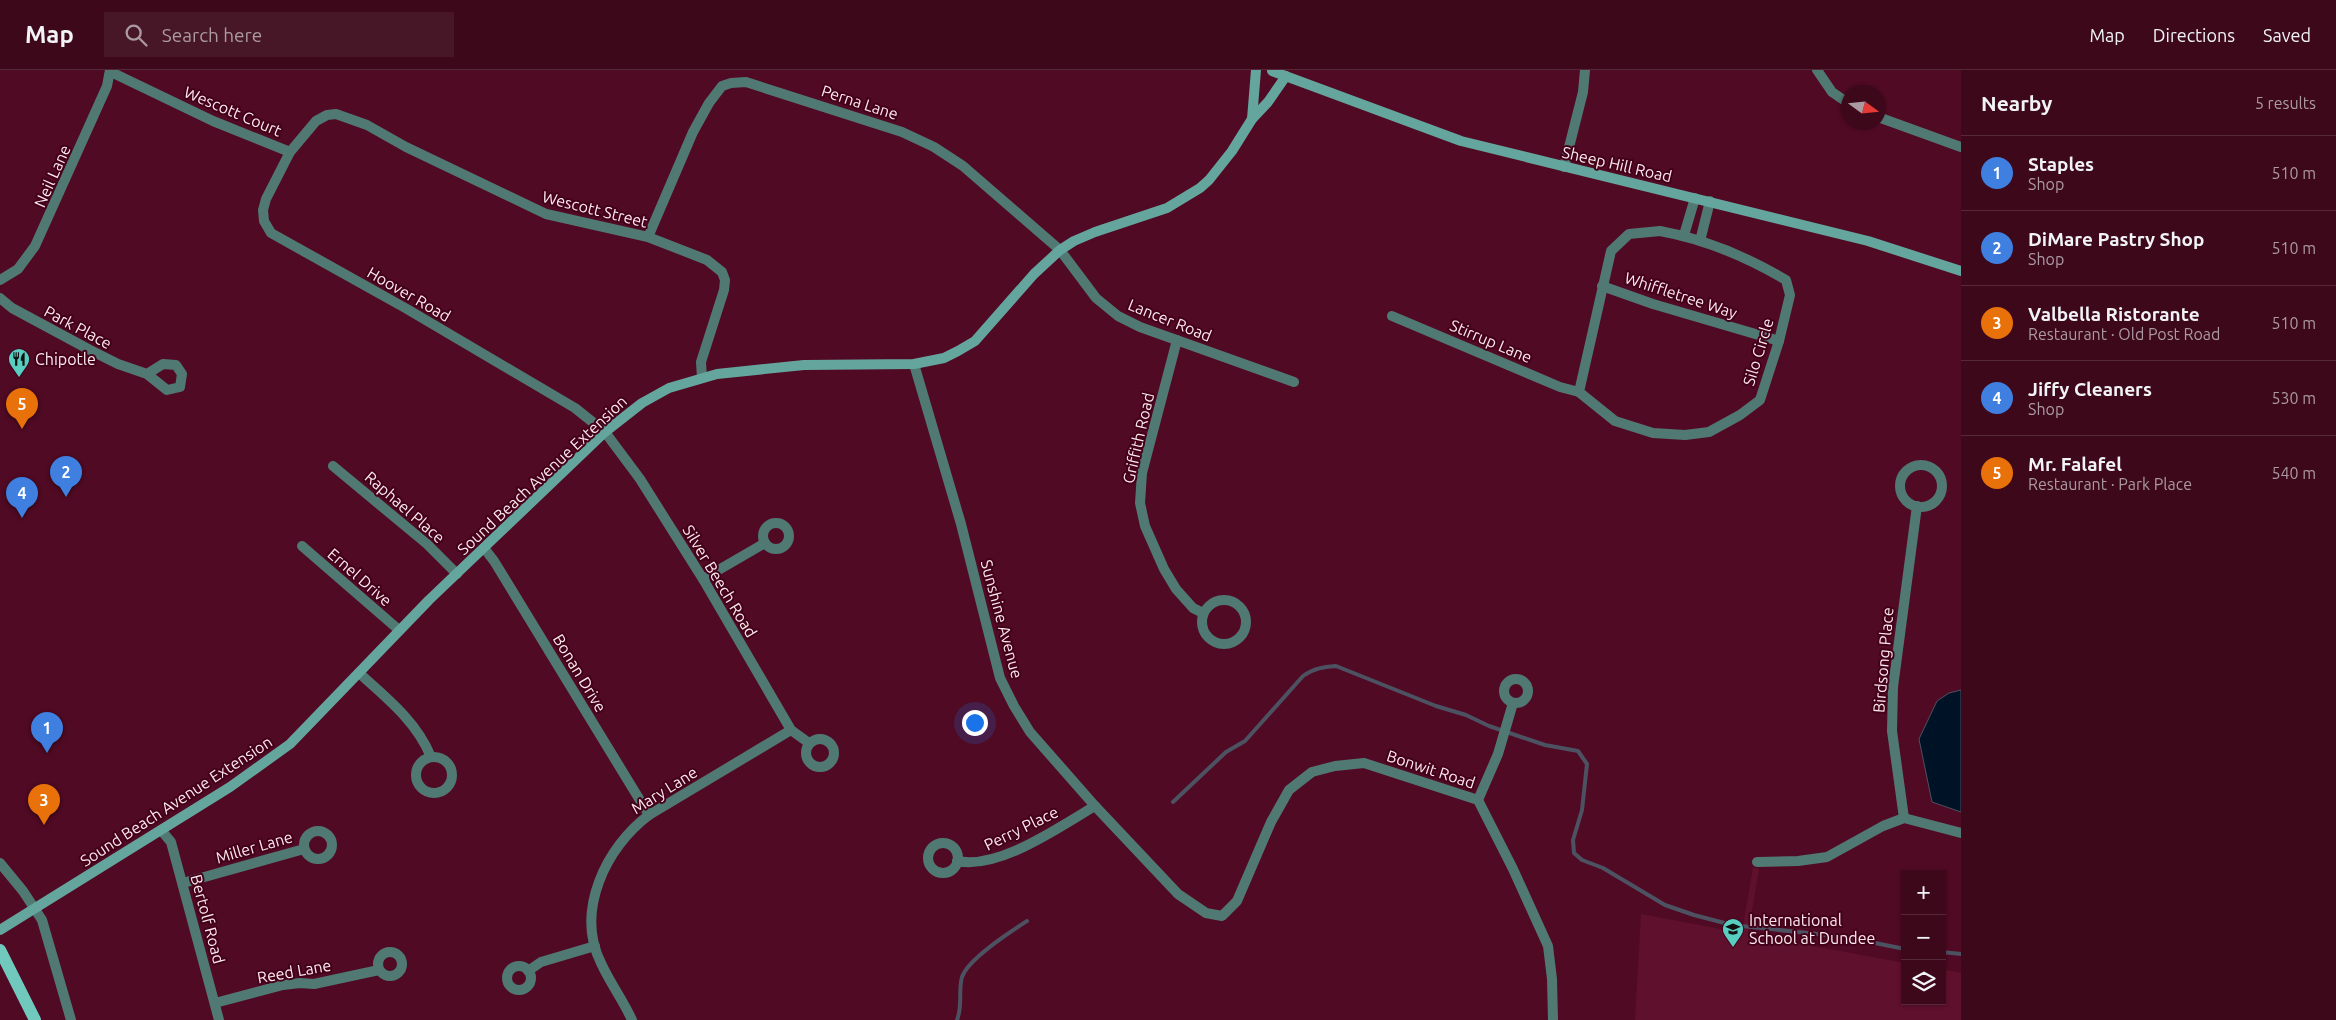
<!DOCTYPE html>
<html lang="en">
<head>
<meta charset="utf-8">
<style>
	:root { --surface:#3c081a; --page:#471627; --text:#f1f3f6; --muted:#ac9aa2; --line:#552939; --accent:#57cec1 }
	body { margin:0; font-family:Ubuntu,sans-serif; background:var(--page); color:var(--text) }
	.controls { position:absolute; right:15px; bottom:15px; display:grid; overflow:hidden; border-radius:0px; box-shadow:0 1px 4px #0004 }
	.controls button { width:45px; height:45px; display:grid; place-items:center; padding:0; border:0; border-bottom:1px solid var(--line); background:var(--surface); color:var(--text); font:25px sans-serif }
	.compass { position:absolute; left:1841px; top:15px; width:45px; height:45px; border-radius:50%; background:var(--surface); box-shadow:0 1px 4px #0004; rotate:105deg }
	.you { position:absolute; left:974px; top:652px; width:18px; height:18px; margin:-12px; border:4px solid #fff; border-radius:50%; background:#1a73e8; box-shadow:0 0 0 8px #1a73e833 }
	.badge { display:grid; place-items:center; width:32px; height:32px; border-radius:50%; background:var(--accent); color:#fff; font-size:16px; font-weight:700 }
	.pin { position:absolute; translate:-50% -41px; filter:drop-shadow(0 1px 2px #0008) }
	.pin::after { content:''; position:absolute; top:26px; width:18px; height:15px; background:inherit; clip-path:polygon(0 0,100% 0,50% 100%) }
	.list { margin:0; padding:0; list-style:none }
	h2 { display:flex; justify-content:space-between; align-items:center; height:65px; margin:0; padding:0 20px; font-size:21px }
	h2 small { font-size:16px; font-weight:400; color:var(--muted) }
	.list li { display:grid; grid-template-columns:32px 1fr auto; gap:15px; align-items:center; box-sizing:border-box; height:75px; padding:0 20px; border-top:1px solid var(--line) }
	.list b { display:block; font-size:19px; white-space:nowrap }
	.list p { margin:0; font-size:16px; white-space:nowrap; color:var(--muted) }
	.list em { font-size:16px; font-style:normal; color:var(--muted) }
	.icon { flex:none; width:28px; height:28px; fill:none; stroke:currentColor; stroke-width:2; stroke-linecap:round; stroke-linejoin:round }
	.map { position:relative; flex:none; width:1961px; height:950px; overflow:hidden }
	header { display:flex; align-items:center; gap:30px; box-sizing:border-box; height:70px; padding:0 25px; background:var(--surface); border-bottom:1px solid var(--line) }
	header strong { font-size:24px }
	nav { display:flex; gap:28px; margin-inline-start:auto; font-size:18px }
	.search { width:350px; height:45px; background:var(--page); display:flex; align-items:center; gap:12px; box-sizing:border-box; padding:0 18px; border-radius:0px; color:var(--muted); font-size:19px }
	main { display:flex }
	aside { flex:1; background:var(--surface) }
	.map>svg:first-child { display:block }
	.built { fill:#5f102c }
	.water { fill:#001226; stroke:#4c5261 }
	.lines { fill:none; stroke-linecap:round; stroke-linejoin:round }
	.stream { stroke:#4c5261; stroke-width:4 }
	.street { stroke:#517974; stroke-width:10 }
	.secondary { stroke:#64a69e; stroke-width:10 }
	.primary { stroke:#71c9be; stroke-width:12 }
	.labels { text-anchor:middle; stroke-width:4; stroke-linejoin:round; paint-order:stroke }
	.street-label { font-size:16px; fill:#fce9ec; stroke:#44001a }
	.poi-label { font-size:16px; fill:#fce9ec; stroke:#44001a; text-anchor:start }
</style>
</head>
<body>
<header>
<strong>Map</strong>
<div class="search"><svg class="icon" aria-label="search" viewBox="0 0 24 24"><circle cx="10" cy="10" r="6"/><path d="M15 15l6 6"/></svg>Search here</div>
<nav><a>Map</a><a>Directions</a><a>Saved</a></nav>
</header>
<main>
<div class="map">
<svg width="1961" height="950" viewBox="0 0 1961 950">
	<rect width="100%" height="100%" fill="#500a23"/>
	<path class="built" d="M 1753,797 L 1759,799 L 1748,864 L 1905,893 L 1905,931 L 1942,931 L 1942,899 L 1961,903 L 1961,950 L 1635,950 L 1641,844 L 1742,863 Z"/>
	<path class="water" d="M 1961,620 L 1961,742 L 1932,732 L 1919,669 L 1937,631 L 1949,623 Z"/>
	<g class="lines">
		<g class="stream">
			<path d="M 1173,732 L 1226,682 L 1245,671 L 1303,606 C 1314,598 1324,597 1336,596 L 1436,636 L 1466,645 L 1489,656 L 1545,675 L 1578,681 L 1587,694 L 1582,740 L 1573,770 L 1574,783 L 1582,790 L 1603,798 L 1665,835 L 1694,845 L 1732,855 L 1845,867 L 1905,879"/>
			<path d="M 1942,882 L 1961,884"/>
			<path d="M 957,950 C 963,936 958,921 962,907 C 968,889 1010,862 1027,851"/>
		</g>
		<g class="street">
			<path d="M 1817,0 L 1832,22 L 1848,33"/>
			<path d="M 111,2 L 213,51 L 290,82"/>
			<path d="M 1878,47 L 1961,77"/>
			<path d="M 1564,97 L 1583,22 L 1585,0"/>
			<path d="M 1660,161 C 1705,169 1747,187 1786,210 L 1790,225 L 1779,271 L 1760,330 L 1740,345 L 1709,362 L 1685,365 L 1653,363 L 1615,351 L 1579,322 L 1611,181 L 1629,164 Z"/>
			<path d="M 1684,165 L 1695,128"/>
			<path d="M 648,167 L 693,62 L 709,33 L 722,16 L 731,13 L 746,12 L 902,62 L 934,77 L 963,96 L 1060,180 L 1096,228 L 1118,246 L 1140,257 L 1294,312"/>
			<path d="M 1700,171 L 1710,131"/>
			<path d="M 0,210 L 18,199 L 35,176 L 107,16 L 110,0"/>
			<path d="M 1602,216 L 1653,234 L 1779,271"/>
			<path d="M 0,228 L 12,238 L 90,280 L 118,294 L 147,304 L 167,320 L 180,317 L 182,304 L 176,295 L 163,294 L 147,304"/>
			<path d="M 1392,246 L 1560,317 L 1579,322"/>
			<path d="M 1177,270 L 1142,403 L 1140,433 L 1145,456 L 1164,499 L 1176,519 L 1193,538 L 1203,543"/>
			<path d="M 914,294 L 961,454 L 1000,608 L 1014,636 L 1030,662 L 1095,736 L 1178,824 L 1206,843 L 1222,846 L 1237,831 L 1271,752 L 1289,720 L 1312,702 L 1335,696 L 1364,693 L 1478,730 L 1513,799 L 1548,876 L 1552,909 L 1553,950"/>
			<path d="M 702,308 L 701,292 L 724,220 L 725,210 L 722,202 L 707,190 L 648,167 L 546,144 L 406,77 L 367,55 L 336,44 L 327,45 L 316,51 L 290,82 L 266,129 L 263,140 L 264,151 L 271,163 L 407,239 L 575,338 L 605,362 L 640,409 L 703,509 L 791,660 L 809,673"/>
			<circle cx="1921" cy="416" r="21"/>
			<path d="M 333,396 L 427,474 L 457,504"/>
			<circle cx="776" cy="466" r="13"/>
			<path d="M 302,476 L 399,560"/>
			<path d="M 484,478 L 494,491 L 649,745"/>
			<path d="M 703,509 L 765,473"/>
			<circle cx="1224" cy="552" r="22"/>
			<path d="M 359,603 C 387,628 417,652 431,687"/>
			<circle cx="1516" cy="621" r="12"/>
			<circle cx="820" cy="683" r="14"/>
			<circle cx="434" cy="705" r="18"/>
			<path d="M 1478,730 L 1498,684 L 1513,633"/>
			<path d="M 1904,748 L 1892,661 L 1893,617 L 1917,436"/>
			<path d="M 161,760 L 171,772 L 219,950"/>
			<circle cx="318" cy="775" r="14"/>
			<circle cx="943" cy="788" r="15"/>
			<path d="M 957,791 C 999,800 1059,757 1095,736"/>
			<path d="M 1757,792 L 1798,791 L 1827,787 L 1883,756 L 1904,748 L 1961,763"/>
			<path d="M 0,793 L 23,821 L 42,850 L 71,950"/>
			<path d="M 183,813 L 304,779"/>
			<circle cx="390" cy="894" r="12"/>
			<circle cx="519" cy="908" r="12"/>
			<path d="M 528,901 L 541,892 L 595,876"/>
			<path d="M 215,933 L 283,915 L 300,913 L 314,914 L 379,900"/>
			<path d="M 632,950 C 623,930 610,913 601,893 C 575,841 606,777 649,745 L 791,660"/>
		</g>
		<g class="secondary">
			<path d="M 1272,1 L 1461,71 L 1868,171 L 1961,201"/>
			<path d="M 1252,49 L 1256,0"/>
			<path d="M 0,860 L 230,717 L 290,674 L 429,530 L 605,362 L 642,333 L 669,318 L 717,304 L 804,295 L 914,294 L 944,288 L 958,281 L 975,271 L 1034,204 L 1060,180 L 1074,171 L 1095,162 L 1167,138 L 1200,118 L 1209,110 L 1232,81 L 1252,49 L 1268,32 L 1286,6"/>
		</g>
		<path class="primary" d="M 0,880 L 35,950"/>
	</g>
	<defs>
		<g id="restaurant-pin" transform="scale(1.125)"><path d="M0 17L-7.5 6A9.5 9.5 0 1 1 7.5 6Z" fill="#57cec1" stroke="#44001a"/><path d="M-5-6h1v4h1v-4h1v4h1v-4h1v5L-1.5 .5V6h-2V.5L-5-1ZM5-6V6H3V1.5H1.5Q1.5-4 5-6Z" fill="#111"/></g>
		<g id="school-pin" transform="scale(1.125)"><path d="M0 17L-7.5 6A9.5 9.5 0 1 1 7.5 6Z" fill="#57cec1" stroke="#44001a"/><path d="M0-5L7-2L0 1L-7-2ZM-4 1L0 2.5L4 1V4Q0 6-4 4Z" fill="#111"/></g>
	</defs>
	<g fill-rule="evenodd">
		<use href="#restaurant-pin" x="19" y="289"/>
		<use href="#school-pin" x="1733" y="859"/>
	</g>
	<g class="labels">
		<g class="street-label">
			<text transform="translate(860 32) rotate(18)" y="6">Perna Lane</text>
			<text transform="translate(233 41) rotate(23)" y="6">Wescott Court</text>
			<text transform="translate(1617 94) rotate(13)" y="6">Sheep Hill Road</text>
			<text transform="translate(52 106) rotate(-66)" y="6">Neil Lane</text>
			<text transform="translate(595 139) rotate(14)" y="6">Wescott Street</text>
			<text transform="translate(409 224) rotate(30)" y="6">Hoover Road</text>
			<text transform="translate(1681 225) rotate(18)" y="6">Whiffletree Way</text>
			<text transform="translate(1170 250) rotate(22)" y="6">Lancer Road</text>
			<text transform="translate(78 257) rotate(28)" y="6">Park Place</text>
			<text transform="translate(1491 271) rotate(23)" y="6">Stirrup Lane</text>
			<text transform="translate(1758 282) rotate(-73)" y="6">Silo Circle</text>
			<text transform="translate(1138 368) rotate(-77)" y="6">Griffith Road</text>
			<text transform="translate(542 405) rotate(-43)" y="6">Sound Beach Avenue Extension</text>
			<text transform="translate(405 437) rotate(41)" y="6">Raphael Place</text>
			<text transform="translate(360 507) rotate(41)" y="6">Ernel Drive</text>
			<text transform="translate(720 511) rotate(59)" y="6">Silver Beech Road</text>
			<text transform="translate(1002 549) rotate(75)" y="6">Sunshine Avenue</text>
			<text transform="translate(1883 590) rotate(-85)" y="6">Birdsong Place</text>
			<text transform="translate(580 603) rotate(59)" y="6">Bonan Drive</text>
			<text transform="translate(1431 699) rotate(18)" y="6">Bonwit Road</text>
			<text transform="translate(664 720) rotate(-32)" y="6">Mary Lane</text>
			<text transform="translate(176 731) rotate(-33)" y="6">Sound Beach Avenue Extension</text>
			<text transform="translate(1021 758) rotate(-26)" y="6">Perry Place</text>
			<text transform="translate(254 777) rotate(-16)" y="6">Miller Lane</text>
			<text transform="translate(208 849) rotate(75)" y="6">Bertolf Road</text>
			<text transform="translate(294 901) rotate(-10)" y="6">Reed Lane</text>
		</g>
		<g class="poi-label">
			<text x="35" y="295">Chipotle</text>
			<text x="1749" y="856">International<tspan x="1749" dy="18">School at Dundee</tspan></text>
		</g>
	</g>
</svg>
<div class="controls">
<button>+</button>
<button>−</button>
<button><svg class="icon" aria-label="layers" viewBox="0 0 24 24"><path d="M12 4l9 5-9 5-9-5zM3 14l9 5 9-5"/></svg></button>
</div>
<svg class="compass" viewBox="-18 -18 36 36"><path d="M0-13l5 13h-10z" fill="#e53935"/><path d="M0 13l5-13h-10z" fill="#ac9aa2"/></svg>
<div class="you"></div>
<div class="pin badge" style="left:47px;top:683px;background:#3f7fe0">1</div>
<div class="pin badge" style="left:66px;top:427px;background:#3f7fe0">2</div>
<div class="pin badge" style="left:44px;top:755px;background:#e8710a">3</div>
<div class="pin badge" style="left:22px;top:448px;background:#3f7fe0">4</div>
<div class="pin badge" style="left:22px;top:359px;background:#e8710a">5</div>
</div>
<aside>
<h2>Nearby<small>5 results</small></h2>
<ul class="list">
<li><span class="badge" style="background:#3f7fe0">1</span><div><b>Staples</b><p>Shop</p></div><em>510 m</em></li>
<li><span class="badge" style="background:#3f7fe0">2</span><div><b>DiMare Pastry Shop</b><p>Shop</p></div><em>510 m</em></li>
<li><span class="badge" style="background:#e8710a">3</span><div><b>Valbella Ristorante</b><p>Restaurant · Old Post Road</p></div><em>510 m</em></li>
<li><span class="badge" style="background:#3f7fe0">4</span><div><b>Jiffy Cleaners</b><p>Shop</p></div><em>530 m</em></li>
<li><span class="badge" style="background:#e8710a">5</span><div><b>Mr. Falafel</b><p>Restaurant · Park Place</p></div><em>540 m</em></li>
</ul>
</aside>
</main>
</body>
</html>
